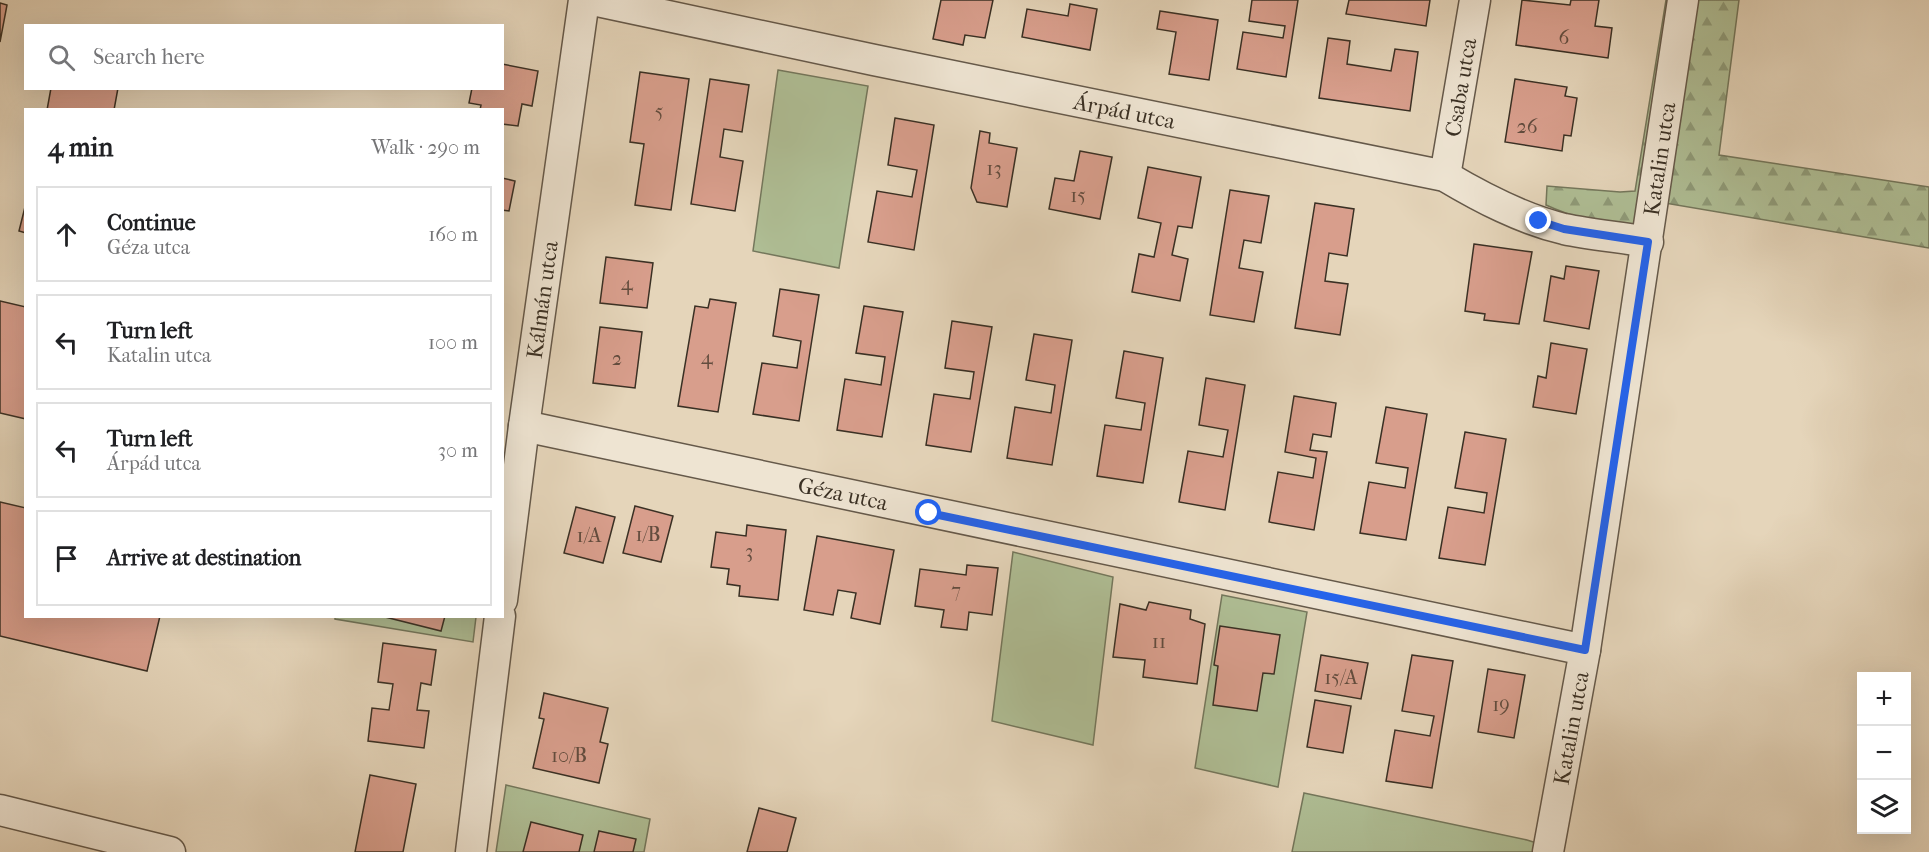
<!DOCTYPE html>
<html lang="en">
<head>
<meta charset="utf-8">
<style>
	:root { --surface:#fff; --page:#f2f2f2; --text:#202124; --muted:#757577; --line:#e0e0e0 }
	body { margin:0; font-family:"IM FELL French Canon",serif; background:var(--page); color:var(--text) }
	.controls { position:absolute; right:18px; bottom:18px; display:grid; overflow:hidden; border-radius:0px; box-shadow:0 6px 24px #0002 }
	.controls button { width:54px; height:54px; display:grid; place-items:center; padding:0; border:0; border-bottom:2px solid var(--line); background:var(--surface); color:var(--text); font:30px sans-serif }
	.stop { position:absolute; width:18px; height:18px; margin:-14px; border:4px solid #2563eb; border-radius:50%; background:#fff }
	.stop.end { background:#2563eb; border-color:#fff; box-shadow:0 2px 6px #0008 }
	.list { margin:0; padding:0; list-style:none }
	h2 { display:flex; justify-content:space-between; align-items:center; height:78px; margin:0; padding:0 24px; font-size:26px }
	h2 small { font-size:20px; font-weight:400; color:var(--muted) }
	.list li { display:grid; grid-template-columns:39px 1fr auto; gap:18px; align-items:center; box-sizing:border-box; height:96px; margin:0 12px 12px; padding:0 12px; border:2px solid var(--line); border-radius:0px }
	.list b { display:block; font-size:22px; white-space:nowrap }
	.list p { margin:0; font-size:20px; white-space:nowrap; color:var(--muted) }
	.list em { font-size:20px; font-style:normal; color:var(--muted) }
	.icon { flex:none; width:33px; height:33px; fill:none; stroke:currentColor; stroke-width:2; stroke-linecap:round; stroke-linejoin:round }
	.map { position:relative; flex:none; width:1929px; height:852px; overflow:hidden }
	.search { position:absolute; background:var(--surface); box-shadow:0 6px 24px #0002; left:24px; top:24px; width:480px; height:66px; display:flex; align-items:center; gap:15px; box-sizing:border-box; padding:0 21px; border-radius:0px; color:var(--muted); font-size:22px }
	.panel { position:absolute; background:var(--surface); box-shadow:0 6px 24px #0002; left:24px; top:108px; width:480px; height:510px; border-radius:0px }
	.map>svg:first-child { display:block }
	.grass { fill:#afbe95; stroke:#74775c; stroke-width:1.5 }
	.forest { fill:url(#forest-firs); stroke:#74775c; stroke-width:1.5 }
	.building { fill:#d89e8c; stroke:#3a3024; stroke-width:1.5 }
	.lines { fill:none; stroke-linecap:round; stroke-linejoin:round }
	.street-casing { stroke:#65594a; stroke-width:33 }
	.street { stroke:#eee4d2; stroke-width:30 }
	.route { stroke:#2563eb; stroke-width:8 }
	.labels { text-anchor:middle; stroke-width:6; stroke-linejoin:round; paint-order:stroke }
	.number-label { font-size:20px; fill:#624c3e }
	.street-label { font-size:22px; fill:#3a3024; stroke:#eee4d2 }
</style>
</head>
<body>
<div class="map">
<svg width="1929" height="852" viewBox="0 0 1929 852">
	<defs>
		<pattern id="forest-firs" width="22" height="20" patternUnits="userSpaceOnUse" patternTransform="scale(1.5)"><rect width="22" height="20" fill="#afbe95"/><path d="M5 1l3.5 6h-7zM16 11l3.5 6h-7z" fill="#8f9b79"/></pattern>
	</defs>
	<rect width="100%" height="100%" fill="#e5d5ba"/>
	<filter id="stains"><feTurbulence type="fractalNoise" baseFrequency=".00333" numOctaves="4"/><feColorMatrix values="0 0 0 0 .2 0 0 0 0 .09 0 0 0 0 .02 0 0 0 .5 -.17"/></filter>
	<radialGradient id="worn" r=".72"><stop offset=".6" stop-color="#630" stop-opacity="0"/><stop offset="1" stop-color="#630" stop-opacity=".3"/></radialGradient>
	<g class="grass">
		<path d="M 778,70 L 868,86 L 839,268 L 753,251 Z"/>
		<path d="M 1013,552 L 1113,577 L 1093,745 L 992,721 Z"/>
		<path d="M 1222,595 L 1307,612 L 1278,787 L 1195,768 Z"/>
		<path d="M 335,616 L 476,617 L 473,642 L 335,619 Z"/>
		<path d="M 506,785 L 650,819 L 644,852 L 496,852 Z"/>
		<path d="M 1304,793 L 1527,840 L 1543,845 L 1541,852 L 1292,852 Z"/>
	</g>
	<path class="forest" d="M 1666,0 L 1739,0 L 1719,155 L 1929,187 L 1929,248 L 1665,203 C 1654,211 1644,222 1631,227 C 1616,232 1561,212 1546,205 L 1547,186 L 1620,192 L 1635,191 Z"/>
	<g class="building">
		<path d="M 941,0 L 993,0 L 985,38 L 965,35 L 963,45 L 933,39 Z"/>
		<path d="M 1252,0 L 1298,0 L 1286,77 L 1237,69 L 1243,32 L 1283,38 L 1285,26 L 1249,21 Z"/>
		<path d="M 1349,0 L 1430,0 L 1426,26 L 1346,14 Z"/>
		<path d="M 1522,0 L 1570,5 L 1571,0 L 1599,0 L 1595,26 L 1612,28 L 1608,58 L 1516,45 Z"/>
		<path d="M 0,3 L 7,5 L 0,42 Z"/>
		<path d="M 1070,4 L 1097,9 L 1090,50 L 1022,37 L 1027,9 L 1068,16 Z"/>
		<path d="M 1160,11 L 1218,20 L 1209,80 L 1169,74 L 1176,32 L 1157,29 Z"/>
		<path d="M 1328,38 L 1350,41 L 1347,64 L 1391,71 L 1395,49 L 1418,52 L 1410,111 L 1319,98 Z"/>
		<path d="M 502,64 L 538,71 L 532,106 L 522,104 L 518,126 L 502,124 L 502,110 L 480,110 L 481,105 L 469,103 L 472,88 L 502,88 Z"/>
		<path d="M 640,72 L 689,79 L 671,210 L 635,205 L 644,144 L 630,142 Z"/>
		<path d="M 710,79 L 749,85 L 742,132 L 724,129 L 720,157 L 743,161 L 735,211 L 691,204 Z"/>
		<path d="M 1515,79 L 1567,87 L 1565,96 L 1577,98 L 1571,136 L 1564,135 L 1562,151 L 1505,142 Z"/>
		<path d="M 51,88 L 118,88 L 114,110 L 47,110 Z"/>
		<path d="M 895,118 L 934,125 L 914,250 L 868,242 L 877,191 L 912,197 L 917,170 L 888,165 Z"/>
		<path d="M 980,131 L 990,133 L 989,143 L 1017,148 L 1007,207 L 977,202 L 971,188 Z"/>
		<path d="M 1080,151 L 1112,157 L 1100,219 L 1049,209 L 1055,178 L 1074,181 Z"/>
		<path d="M 1148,167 L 1201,177 L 1192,228 L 1178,226 L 1172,255 L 1188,259 L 1180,301 L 1132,292 L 1139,254 L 1154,257 L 1161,223 L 1138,218 Z"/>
		<path d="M 502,178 L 515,181 L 509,211 L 502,210 Z"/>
		<path d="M 1230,190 L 1269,196 L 1261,243 L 1244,240 L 1239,268 L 1263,272 L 1254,322 L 1210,315 Z"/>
		<path d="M 26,203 L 26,233 L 19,231 Z"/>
		<path d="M 1315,203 L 1354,209 L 1347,256 L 1329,253 L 1325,281 L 1348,284 L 1340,335 L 1295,328 Z"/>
		<path d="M 1474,244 L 1532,252 L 1519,324 L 1484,320 L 1485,314 L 1465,311 Z"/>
		<path d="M 606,257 L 653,263 L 647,308 L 600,303 Z"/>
		<path d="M 1566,266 L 1599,271 L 1589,329 L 1544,321 L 1551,276 L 1564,279 Z"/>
		<path d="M 780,289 L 819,295 L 799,421 L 753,414 L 762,363 L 797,368 L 801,341 L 773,336 Z"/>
		<path d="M 710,299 L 736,303 L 718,412 L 678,406 L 695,306 L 708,308 Z"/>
		<path d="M 0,301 L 26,307 L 26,419 L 0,413 Z"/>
		<path d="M 864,306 L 903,312 L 882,437 L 837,430 L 845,379 L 881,385 L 885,357 L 856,353 Z"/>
		<path d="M 952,321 L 992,327 L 971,452 L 926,445 L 934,394 L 970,399 L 974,372 L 945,368 Z"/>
		<path d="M 600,327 L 642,332 L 635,388 L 593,383 Z"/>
		<path d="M 1034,334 L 1072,340 L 1052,465 L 1007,458 L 1015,407 L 1051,413 L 1055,385 L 1026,380 Z"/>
		<path d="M 1551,343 L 1587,349 L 1576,414 L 1533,407 L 1538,376 L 1546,378 Z"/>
		<path d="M 1124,351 L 1163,358 L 1143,483 L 1097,476 L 1105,425 L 1141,430 L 1145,403 L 1116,398 Z"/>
		<path d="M 1206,378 L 1245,385 L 1225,510 L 1179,502 L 1188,451 L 1223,457 L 1228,430 L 1199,425 Z"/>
		<path d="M 1294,396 L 1336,403 L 1331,437 L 1313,434 L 1310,450 L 1327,452 L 1314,530 L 1269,522 L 1278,472 L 1313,478 L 1316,458 L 1285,452 Z"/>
		<path d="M 1386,407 L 1427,414 L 1406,540 L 1360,533 L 1369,482 L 1405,488 L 1408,468 L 1376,463 Z"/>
		<path d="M 1465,432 L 1506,439 L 1485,565 L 1439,558 L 1448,507 L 1484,513 L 1487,493 L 1455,488 Z"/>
		<path d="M 0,502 L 26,508 L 26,616 L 160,616 L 147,671 L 0,636 Z"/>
		<path d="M 635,506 L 673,516 L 661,562 L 623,553 Z"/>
		<path d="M 576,507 L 615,517 L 603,563 L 564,553 Z"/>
		<path d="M 747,525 L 786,530 L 778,600 L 739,596 L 740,586 L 727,584 L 729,569 L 711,567 L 716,532 L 746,536 Z"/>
		<path d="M 817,536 L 894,550 L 880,624 L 851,618 L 856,593 L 838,590 L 833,615 L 804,610 Z"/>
		<path d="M 967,565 L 998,568 L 992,615 L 969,612 L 967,630 L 941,627 L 944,610 L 915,606 L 920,569 L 966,575 Z"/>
		<path d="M 1149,602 L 1191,610 L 1190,619 L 1205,624 L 1197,684 L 1143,677 L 1145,660 L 1113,657 L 1120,604 L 1146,610 Z"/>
		<path d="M 381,616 L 445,616 L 441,631 Z"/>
		<path d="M 1220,626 L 1280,635 L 1274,674 L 1263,673 L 1257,711 L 1213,705 L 1218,666 L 1214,665 Z"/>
		<path d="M 383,643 L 436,650 L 431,685 L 421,683 L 417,710 L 429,711 L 424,748 L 368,741 L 372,708 L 389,710 L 393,684 L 378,682 Z"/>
		<path d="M 1321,655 L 1368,663 L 1361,699 L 1315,691 Z"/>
		<path d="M 1412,655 L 1453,661 L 1432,788 L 1386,781 L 1395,730 L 1430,736 L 1434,716 L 1402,711 Z"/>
		<path d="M 1488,669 L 1525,675 L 1514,738 L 1478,732 Z"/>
		<path d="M 544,693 L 608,708 L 600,742 L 608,744 L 599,783 L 533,768 L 544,719 L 539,718 Z"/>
		<path d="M 1315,700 L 1351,706 L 1343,753 L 1307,747 Z"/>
		<path d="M 370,775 L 416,784 L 403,852 L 355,852 Z"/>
		<path d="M 759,808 L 796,818 L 787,852 L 747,852 Z"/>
		<path d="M 531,822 L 583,835 L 579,852 L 523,852 Z"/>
		<path d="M 599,831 L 636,839 L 633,852 L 594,852 Z"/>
	</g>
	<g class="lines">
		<g class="street-casing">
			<g id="street">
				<path id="s1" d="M 593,0 L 874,60 L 1445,176 C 1482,198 1522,219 1564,229 C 1592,235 1620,237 1648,242"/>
				<path id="s2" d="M 1445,176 L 1475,0"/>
				<path id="s3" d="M 524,426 L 1585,650"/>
				<path id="s4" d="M 502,600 L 524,426 L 584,0"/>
				<path d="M 0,810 L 170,852"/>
				<path d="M 471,852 L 500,616"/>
				<path id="s5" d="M 1548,852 L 1585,650 L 1683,0"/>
			</g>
		</g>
		<use href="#street" class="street"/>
	</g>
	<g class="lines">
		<path class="route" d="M 929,513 L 1585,650 L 1648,242 L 1564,229 L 1539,221"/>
	</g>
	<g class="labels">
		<g class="number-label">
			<text x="1564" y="44">6</text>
			<text x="659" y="118">5</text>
			<text x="1527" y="133">26</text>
			<text x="994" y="175">13</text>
			<text x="1078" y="202">15</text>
			<text x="627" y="290">4</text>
			<text x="707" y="364">4</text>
			<text x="617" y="365">2</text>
			<text x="648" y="541">1/B</text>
			<text x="589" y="542">1/A</text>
			<text x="749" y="558">3</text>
			<text x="956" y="597">7</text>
			<text x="1159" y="648">11</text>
			<text x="1341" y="684">15/A</text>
			<text x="1501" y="711">19</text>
			<text x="569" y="762">10/B</text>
		</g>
		<g class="street-label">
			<text dy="8" stroke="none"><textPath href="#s2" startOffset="90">Csaba utca</textPath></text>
			<text dy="8" stroke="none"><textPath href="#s1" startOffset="543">Árpád utca</textPath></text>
			<text dy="8" stroke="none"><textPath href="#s5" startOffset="702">Katalin utca</textPath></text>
			<text dy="8" stroke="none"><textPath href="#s4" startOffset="303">Kálmán utca</textPath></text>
			<text dy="8" stroke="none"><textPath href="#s3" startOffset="326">Géza utca</textPath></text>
			<text dy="8" stroke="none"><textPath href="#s5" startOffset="126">Katalin utca</textPath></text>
		</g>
	</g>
	<rect width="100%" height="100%" filter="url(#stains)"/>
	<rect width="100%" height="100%" fill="url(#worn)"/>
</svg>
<div class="controls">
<button>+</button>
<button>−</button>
<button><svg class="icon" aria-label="layers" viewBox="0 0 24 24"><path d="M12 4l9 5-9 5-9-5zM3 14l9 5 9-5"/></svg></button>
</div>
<div class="stop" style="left:929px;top:513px"></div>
<div class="stop end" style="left:1539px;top:221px"></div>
<div class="search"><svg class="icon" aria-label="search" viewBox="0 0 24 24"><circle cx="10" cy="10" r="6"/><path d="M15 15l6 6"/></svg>Search here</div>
<section class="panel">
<h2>4 min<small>Walk · 290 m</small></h2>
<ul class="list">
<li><svg class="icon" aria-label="ahead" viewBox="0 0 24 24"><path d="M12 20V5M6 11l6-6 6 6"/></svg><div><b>Continue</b><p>Géza utca</p></div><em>160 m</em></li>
<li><svg class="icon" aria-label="left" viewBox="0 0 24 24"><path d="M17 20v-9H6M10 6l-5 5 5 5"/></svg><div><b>Turn left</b><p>Katalin utca</p></div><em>100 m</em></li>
<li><svg class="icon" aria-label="left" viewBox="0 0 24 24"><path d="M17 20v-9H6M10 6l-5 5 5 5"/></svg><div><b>Turn left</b><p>Árpád utca</p></div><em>30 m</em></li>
<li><svg class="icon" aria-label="arrive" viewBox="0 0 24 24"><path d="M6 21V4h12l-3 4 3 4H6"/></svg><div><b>Arrive at destination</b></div></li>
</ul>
</section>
</div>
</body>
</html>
